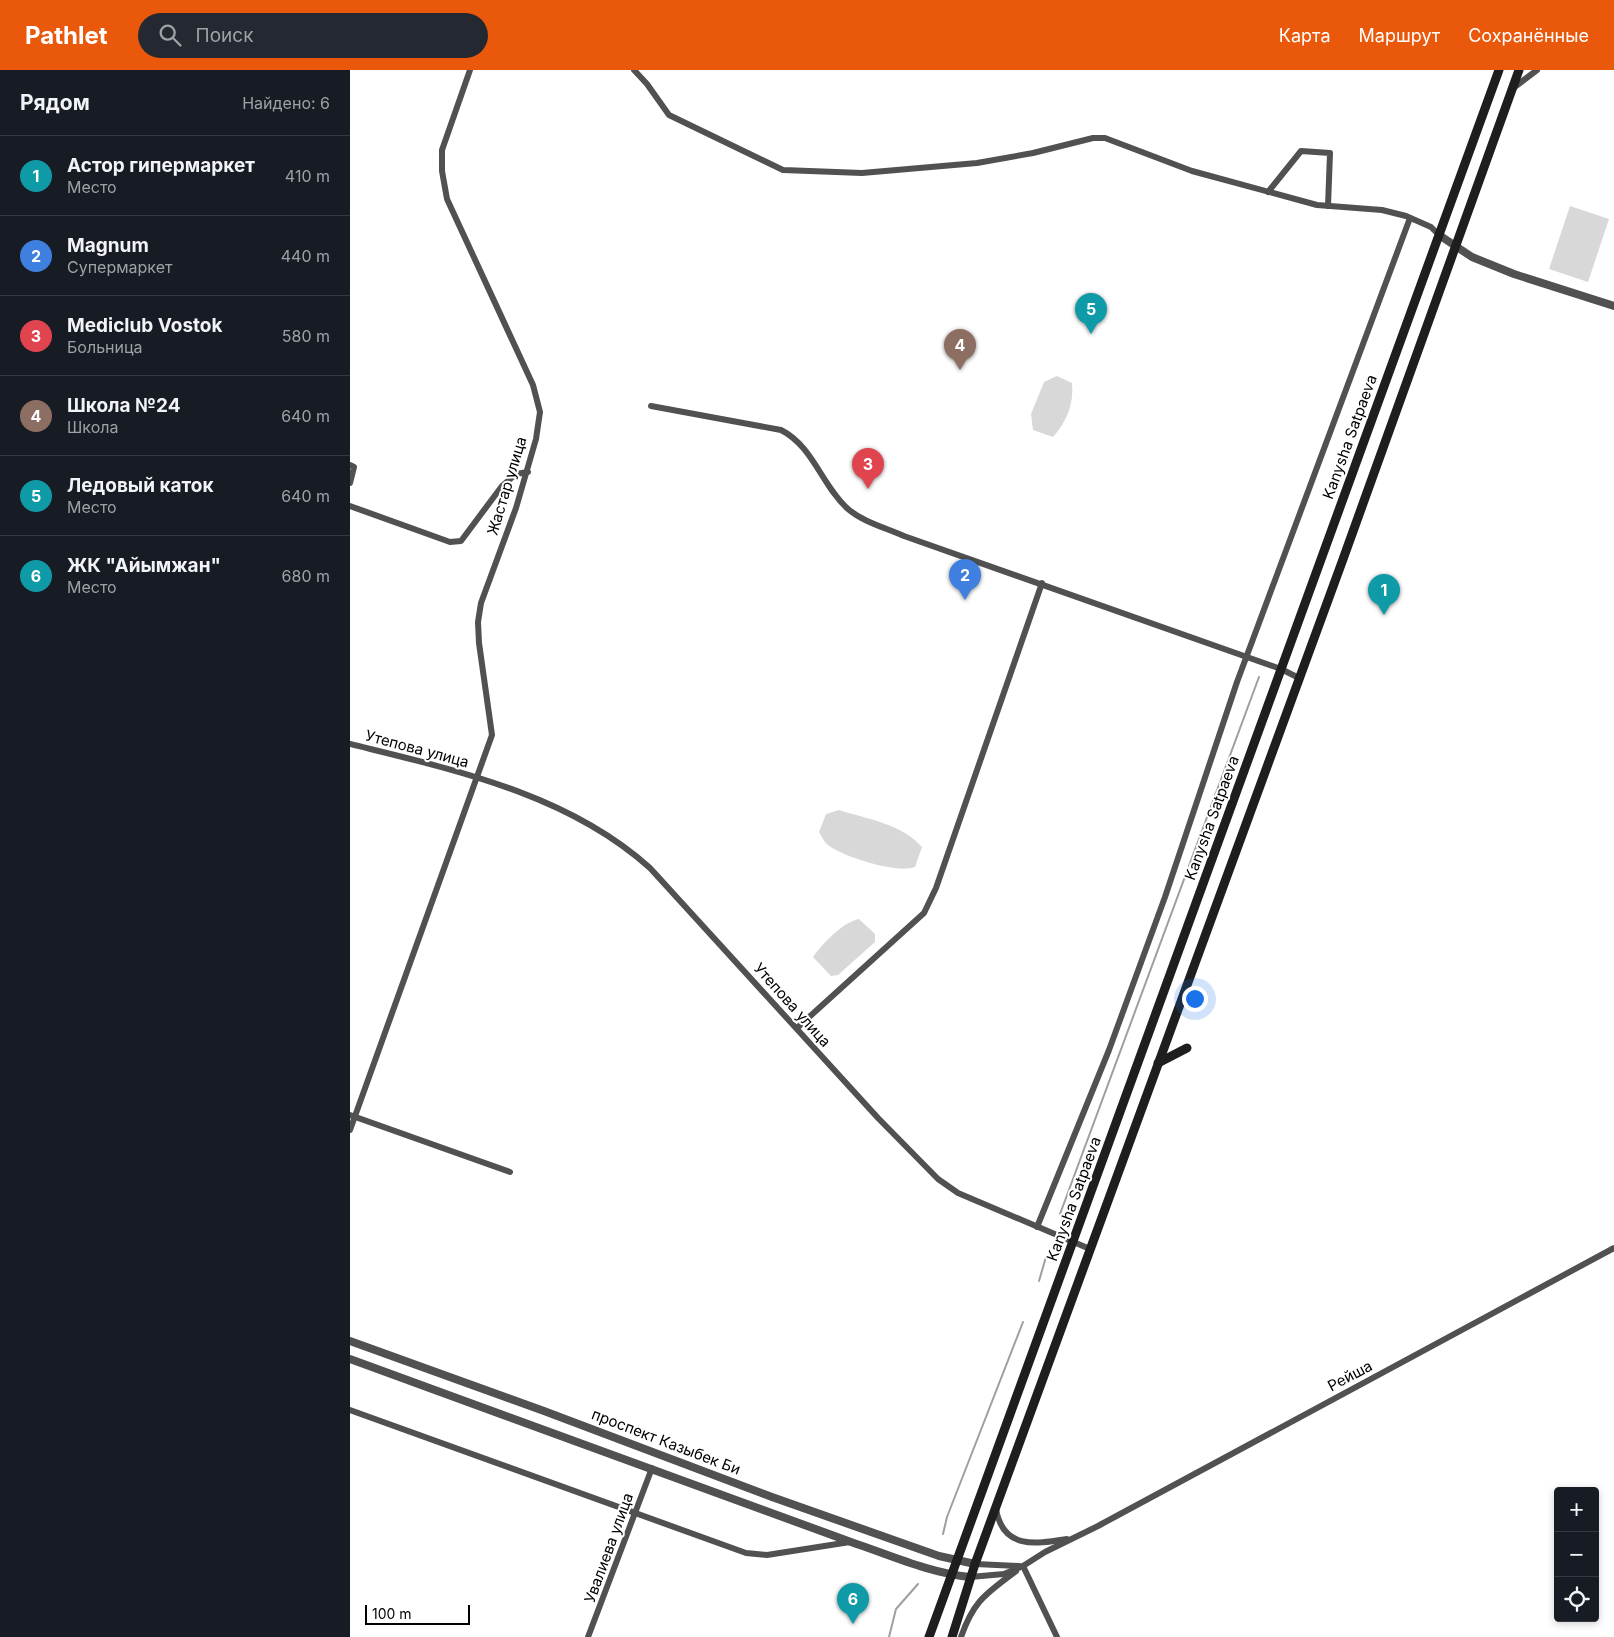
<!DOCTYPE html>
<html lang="ru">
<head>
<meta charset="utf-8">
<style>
	:root { --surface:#171b24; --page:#242831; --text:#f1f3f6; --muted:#9ea1a6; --line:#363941; --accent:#ea580c }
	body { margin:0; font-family:Inter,sans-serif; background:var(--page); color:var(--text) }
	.controls { position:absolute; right:15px; bottom:15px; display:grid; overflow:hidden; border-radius:5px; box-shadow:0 2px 8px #0003 }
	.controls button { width:45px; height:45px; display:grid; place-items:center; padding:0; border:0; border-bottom:1px solid var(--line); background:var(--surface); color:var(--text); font:25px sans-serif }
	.scale { position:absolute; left:15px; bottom:12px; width:105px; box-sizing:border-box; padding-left:5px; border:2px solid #000; border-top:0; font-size:14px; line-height:18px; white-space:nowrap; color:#000; -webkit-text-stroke:4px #fff; paint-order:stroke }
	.you { position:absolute; left:844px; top:928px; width:18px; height:18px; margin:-12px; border:4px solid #fff; border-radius:50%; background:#1a73e8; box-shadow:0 0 0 8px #1a73e833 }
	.badge { display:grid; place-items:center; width:32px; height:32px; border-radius:50%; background:var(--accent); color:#fff; font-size:16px; font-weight:700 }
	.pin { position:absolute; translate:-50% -41px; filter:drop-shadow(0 1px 2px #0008) }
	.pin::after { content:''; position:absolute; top:26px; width:18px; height:15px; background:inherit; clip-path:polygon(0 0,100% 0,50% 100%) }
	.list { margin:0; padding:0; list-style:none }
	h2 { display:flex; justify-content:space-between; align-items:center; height:65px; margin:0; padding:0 20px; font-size:21px }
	h2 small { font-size:16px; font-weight:400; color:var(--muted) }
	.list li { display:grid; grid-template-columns:32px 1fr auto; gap:15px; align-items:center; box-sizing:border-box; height:80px; padding:0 20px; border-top:1px solid var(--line) }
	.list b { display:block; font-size:19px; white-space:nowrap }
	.list p { margin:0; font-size:16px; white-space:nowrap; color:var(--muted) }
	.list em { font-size:16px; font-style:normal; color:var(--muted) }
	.icon { flex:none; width:28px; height:28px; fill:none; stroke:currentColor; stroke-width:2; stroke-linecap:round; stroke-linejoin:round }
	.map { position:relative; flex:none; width:1264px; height:1567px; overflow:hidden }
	header { display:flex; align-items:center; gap:30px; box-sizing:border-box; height:70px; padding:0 25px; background:var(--accent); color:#fff }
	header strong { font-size:24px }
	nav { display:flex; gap:28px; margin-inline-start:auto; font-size:18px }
	.search { width:350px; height:45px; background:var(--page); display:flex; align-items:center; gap:12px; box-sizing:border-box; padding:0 18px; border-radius:28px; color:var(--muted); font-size:19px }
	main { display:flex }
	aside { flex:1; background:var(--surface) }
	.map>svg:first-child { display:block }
	.green { fill:#d8d8d8 }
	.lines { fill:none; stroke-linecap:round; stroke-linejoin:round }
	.stream { stroke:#9f9f9f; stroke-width:2 }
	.minor { stroke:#515151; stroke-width:6 }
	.tertiary { stroke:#515151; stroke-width:8 }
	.secondary { stroke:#1e1e1e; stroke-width:9 }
	.labels { text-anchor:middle; stroke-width:4; stroke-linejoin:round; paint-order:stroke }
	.street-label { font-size:15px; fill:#000; stroke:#fff }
</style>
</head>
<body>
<header>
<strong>Pathlet</strong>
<div class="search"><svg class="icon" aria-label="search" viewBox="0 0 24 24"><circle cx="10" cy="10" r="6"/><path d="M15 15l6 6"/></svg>Поиск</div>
<nav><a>Карта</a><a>Маршрут</a><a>Сохранённые</a></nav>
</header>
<main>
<aside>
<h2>Рядом<small>Найдено: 6</small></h2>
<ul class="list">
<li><span class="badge" style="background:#0f9aa8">1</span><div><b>Астор гипермаркет</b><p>Место</p></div><em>410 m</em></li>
<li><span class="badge" style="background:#3f7fe0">2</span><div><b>Magnum</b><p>Супермаркет</p></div><em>440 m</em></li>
<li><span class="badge" style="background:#e0444e">3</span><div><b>Mediclub Vostok</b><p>Больница</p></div><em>580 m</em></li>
<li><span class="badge" style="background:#8d6e63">4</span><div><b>Школа №24</b><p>Школа</p></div><em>640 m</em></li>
<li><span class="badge" style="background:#0f9aa8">5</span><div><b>Ледовый каток</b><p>Место</p></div><em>640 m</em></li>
<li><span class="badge" style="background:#0f9aa8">6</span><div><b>ЖК &quot;Айымжан&quot;</b><p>Место</p></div><em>680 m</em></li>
</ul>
</aside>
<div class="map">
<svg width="1264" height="1567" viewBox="0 0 1264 1567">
	<rect width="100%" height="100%" fill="#fff"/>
	<g class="green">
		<path d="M 1220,136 L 1259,149 L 1238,212 L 1199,199 Z"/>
		<path d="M 707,306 L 722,313 C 724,334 717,351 703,367 L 683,360 L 681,344 L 694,312 Z"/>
		<path d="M 489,740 C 517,749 552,754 572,777 L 565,797 C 547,804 494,787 478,775 C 474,772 472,767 469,762 L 476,744 Z"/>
		<path d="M 509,849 L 525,864 L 525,872 L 488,905 L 481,906 L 463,887 C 473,873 493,852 509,849 Z"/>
	</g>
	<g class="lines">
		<g class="stream">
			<path d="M 710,1144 L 909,607"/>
			<path d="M 689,1211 L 696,1187"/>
			<path d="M 593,1464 L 597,1447 L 673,1252"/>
			<path d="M 539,1567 L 546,1539 L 568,1514"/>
		</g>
		<g class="minor">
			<path d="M 284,0 L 297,14 L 319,45 L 433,100 L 512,103 L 627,93 L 683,83 L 743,68 L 755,68 L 842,101 L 967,135 L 1032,140 L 1056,146 L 1081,157 L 1089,165"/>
			<path d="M 1162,19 L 1187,0"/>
			<path d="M 918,122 L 951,81 L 980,83 L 978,136"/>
			<path d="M 301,336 L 431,360 C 463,376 472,416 498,439 C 513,452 536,458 554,466 L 931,599 L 949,608"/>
			<path d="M 0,395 L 4,397 L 0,413"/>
			<path d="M 0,436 L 100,472 L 111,471 L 152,416 L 166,404 L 178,402"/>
			<path d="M 0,674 C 105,700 218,724 300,798 L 528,1048 L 588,1109 L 608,1123 L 740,1179"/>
			<path d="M 447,958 L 574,843 L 586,818 L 692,513"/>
			<path d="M 0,1045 L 160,1102"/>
			<path d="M 0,1060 L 142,665 L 129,573 L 128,552 L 131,533 L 166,438 L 186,369 L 190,342 L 183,315 L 97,129 L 92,101 L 92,80 L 120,0"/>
			<path d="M 687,1157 L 759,980 L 815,827 L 887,612 L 1060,148"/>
			<path d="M 0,1340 L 396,1483 L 417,1485 L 500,1472"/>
			<path d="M 646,1439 C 653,1480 686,1474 717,1469"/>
			<path d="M 625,1494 L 669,1496"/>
			<path d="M 673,1496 L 707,1567"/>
			<path d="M 620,1507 L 654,1504 L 673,1496 L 695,1482 L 748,1456 L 1264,1178"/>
			<path d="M 238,1567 L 302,1398"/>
			<path d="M 611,1567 C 624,1530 636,1524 666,1501"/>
		</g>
		<g class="tertiary">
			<path d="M 1089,165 L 1122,187 L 1164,204 L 1264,236"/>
			<path d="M 0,1271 L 194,1341 L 422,1427 L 589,1486 L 625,1494"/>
			<path d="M 0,1289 L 501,1472 C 540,1485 579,1503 620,1507"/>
		</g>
		<g class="secondary">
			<path d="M 808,993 L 837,978"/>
			<path d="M 579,1567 L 1149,0"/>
			<path d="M 602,1567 L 625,1494 L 992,492 L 1169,0"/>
		</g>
	</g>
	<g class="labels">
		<g class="street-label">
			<text transform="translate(1000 367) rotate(-70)" y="5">Kanysha Satpaeva</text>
			<text transform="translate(157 416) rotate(-73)" y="5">Жастар улица</text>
			<text transform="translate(67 679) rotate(15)" y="5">Утепова улица</text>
			<text transform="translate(862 748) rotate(-70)" y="5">Kanysha Satpaeva</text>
			<text transform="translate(442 935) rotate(48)" y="5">Утепова улица</text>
			<text transform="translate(724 1129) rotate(-70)" y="5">Kanysha Satpaeva</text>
			<text transform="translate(1000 1306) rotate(-28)" y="5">Рейша</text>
			<text transform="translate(316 1372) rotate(21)" y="5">проспект Казыбек Би</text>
			<text transform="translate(259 1478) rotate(-70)" y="5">Увалиева улица</text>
		</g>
	</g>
</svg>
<div class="controls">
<button>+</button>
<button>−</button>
<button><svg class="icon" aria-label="locate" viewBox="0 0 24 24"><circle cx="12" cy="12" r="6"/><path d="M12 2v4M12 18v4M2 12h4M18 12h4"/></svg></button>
</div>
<div class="scale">100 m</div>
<div class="you"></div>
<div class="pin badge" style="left:1034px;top:545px;background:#0f9aa8">1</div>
<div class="pin badge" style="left:615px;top:530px;background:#3f7fe0">2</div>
<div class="pin badge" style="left:518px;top:419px;background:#e0444e">3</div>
<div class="pin badge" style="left:610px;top:300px;background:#8d6e63">4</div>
<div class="pin badge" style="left:741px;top:264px;background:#0f9aa8">5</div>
<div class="pin badge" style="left:503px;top:1554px;background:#0f9aa8">6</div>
</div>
</main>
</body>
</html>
